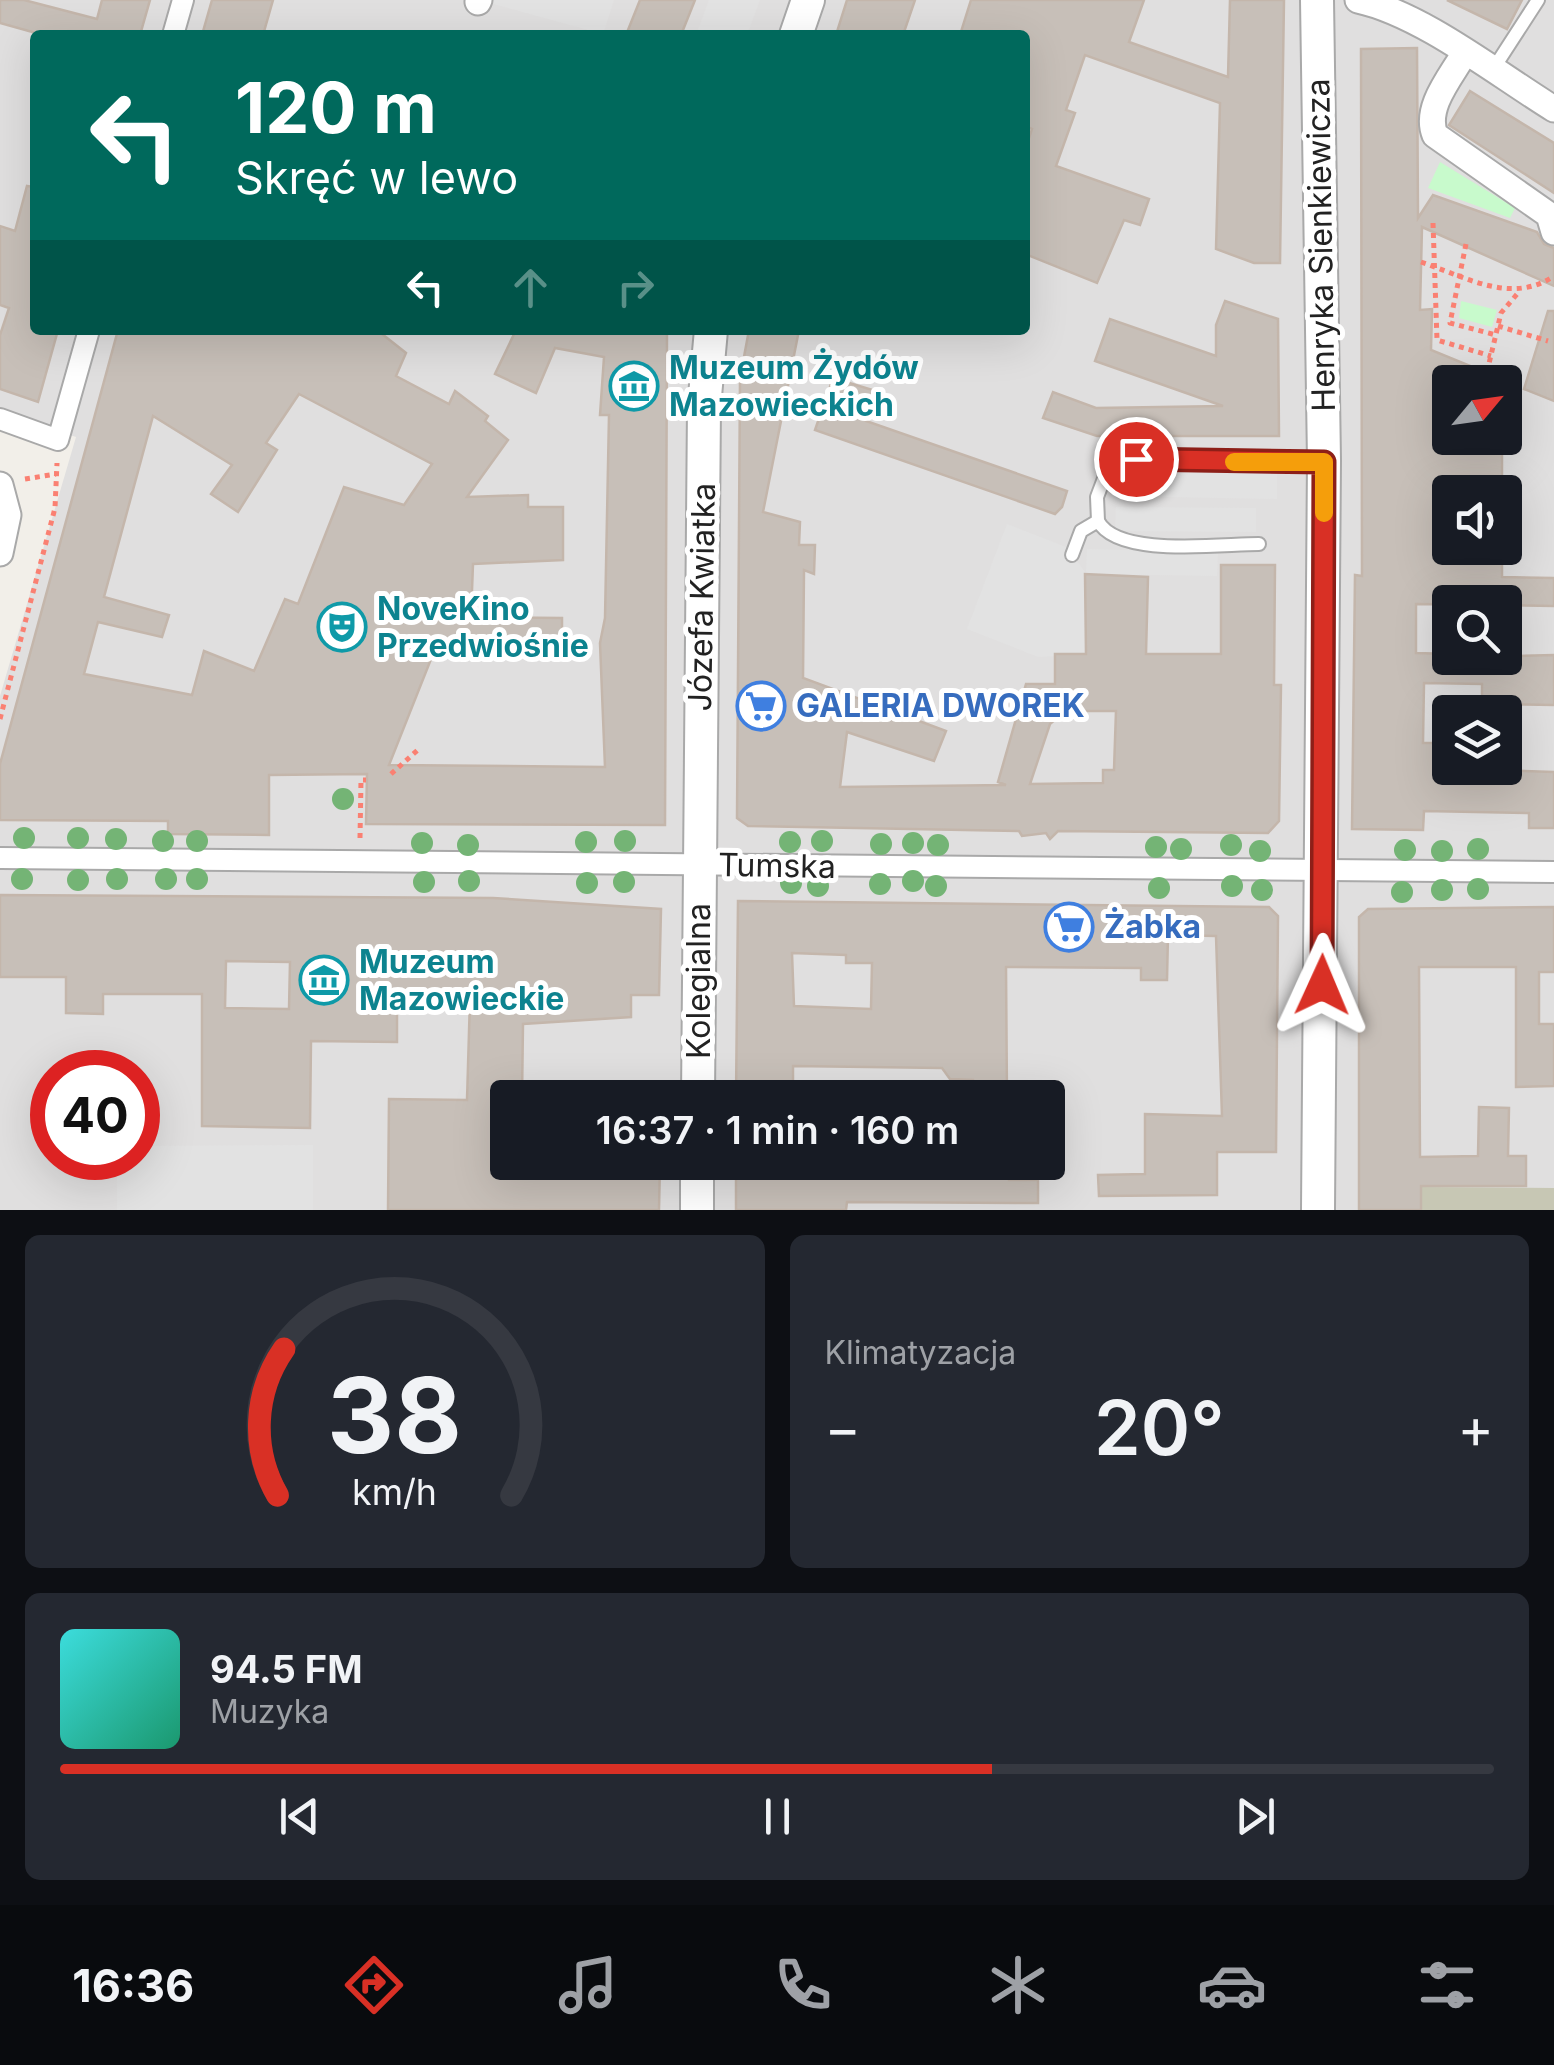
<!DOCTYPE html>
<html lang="pl">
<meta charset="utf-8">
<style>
:root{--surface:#171b24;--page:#242831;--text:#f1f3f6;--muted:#9ea1a6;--line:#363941;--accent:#d93025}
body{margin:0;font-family:Inter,sans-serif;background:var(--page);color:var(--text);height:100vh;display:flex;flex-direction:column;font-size:38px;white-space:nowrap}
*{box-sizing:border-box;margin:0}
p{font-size:32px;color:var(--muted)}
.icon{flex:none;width:55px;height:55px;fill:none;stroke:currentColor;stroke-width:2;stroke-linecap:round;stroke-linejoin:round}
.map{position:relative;height:1210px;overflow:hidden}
.panel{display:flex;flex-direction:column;gap:25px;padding:25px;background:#0d0f14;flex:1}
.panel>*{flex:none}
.top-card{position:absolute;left:30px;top:30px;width:1000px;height:305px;border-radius:10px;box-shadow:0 10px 40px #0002;background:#00695c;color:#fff;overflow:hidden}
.needle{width:65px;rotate:61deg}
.controls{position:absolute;left:1432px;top:365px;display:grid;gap:20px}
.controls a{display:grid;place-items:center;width:90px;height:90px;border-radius:10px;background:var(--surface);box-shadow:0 10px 40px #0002;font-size:50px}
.speed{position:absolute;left:30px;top:1050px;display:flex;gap:20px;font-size:50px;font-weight:700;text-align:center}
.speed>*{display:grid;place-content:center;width:130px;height:130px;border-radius:50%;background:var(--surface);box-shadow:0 10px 40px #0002;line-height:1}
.speed .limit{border:15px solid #d22;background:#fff;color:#111}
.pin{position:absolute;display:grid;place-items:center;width:85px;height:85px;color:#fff;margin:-42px;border:5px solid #fff;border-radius:50%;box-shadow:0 2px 10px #0007}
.me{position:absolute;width:110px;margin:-55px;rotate:1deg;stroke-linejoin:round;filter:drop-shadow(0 0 8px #0008)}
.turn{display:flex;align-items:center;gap:35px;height:210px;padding:0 40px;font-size:45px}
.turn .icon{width:130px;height:130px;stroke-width:2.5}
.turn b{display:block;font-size:70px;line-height:85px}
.lanes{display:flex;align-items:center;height:95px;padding:0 40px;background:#0003;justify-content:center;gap:50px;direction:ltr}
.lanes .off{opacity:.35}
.big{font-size:75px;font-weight:600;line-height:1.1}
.panel .card{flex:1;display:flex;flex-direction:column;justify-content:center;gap:15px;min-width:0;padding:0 35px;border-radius:15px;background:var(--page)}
.panel .dial{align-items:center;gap:0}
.dial svg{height:260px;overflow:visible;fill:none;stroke:var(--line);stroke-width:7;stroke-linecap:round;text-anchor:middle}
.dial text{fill:var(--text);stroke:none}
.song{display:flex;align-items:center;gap:30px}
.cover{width:120px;height:120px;border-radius:15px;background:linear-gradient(135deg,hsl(180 70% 55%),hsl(160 70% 35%))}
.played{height:10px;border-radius:5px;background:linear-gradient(90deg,var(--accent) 65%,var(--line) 65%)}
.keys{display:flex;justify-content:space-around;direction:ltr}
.heat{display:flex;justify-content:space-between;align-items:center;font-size:55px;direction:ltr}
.panel .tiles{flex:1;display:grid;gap:25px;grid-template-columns:1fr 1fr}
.card:last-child{grid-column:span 2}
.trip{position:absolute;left:490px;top:1080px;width:575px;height:100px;border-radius:10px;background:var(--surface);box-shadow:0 10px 40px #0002;font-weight:600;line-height:100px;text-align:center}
.tabs{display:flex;height:160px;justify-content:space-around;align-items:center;background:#090b0e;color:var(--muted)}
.tabs .icon{width:70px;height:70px}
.tabs .active{color:var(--accent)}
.tabs b{font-size:45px;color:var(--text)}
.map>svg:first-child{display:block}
.residential{fill:#e0dfdf;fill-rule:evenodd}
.construction{fill:#c7c7b4}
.park{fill:#c8facc}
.parking{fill:#e2e2e2}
.building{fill:#c7bfb8;stroke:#c4b6ab;stroke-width:2.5;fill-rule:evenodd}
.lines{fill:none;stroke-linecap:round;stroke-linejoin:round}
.service-casing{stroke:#a9a9a9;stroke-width:16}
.pedestrian-casing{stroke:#a9a9a9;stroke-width:24}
.minor-casing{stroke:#a9a9a9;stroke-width:29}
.tertiary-casing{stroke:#a9a9a9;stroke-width:36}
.path{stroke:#fa8072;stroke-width:5;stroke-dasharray:5 5;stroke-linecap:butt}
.service{stroke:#fff;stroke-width:12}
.pedestrian{stroke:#fff;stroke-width:20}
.minor{stroke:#fff;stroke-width:25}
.tertiary{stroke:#fff;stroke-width:32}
.tree{fill:#74b475}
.route-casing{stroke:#8d1f18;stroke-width:25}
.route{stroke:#d93025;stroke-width:18}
.slow{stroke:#f59e0b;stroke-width:18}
.labels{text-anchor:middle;stroke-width:10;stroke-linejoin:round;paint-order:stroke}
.street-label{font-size:32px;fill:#222;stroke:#fff}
.culture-label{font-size:32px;font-weight:bold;fill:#0d838f;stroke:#fff;text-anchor:start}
.shop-label{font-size:32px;font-weight:bold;fill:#366cbe;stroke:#fff;text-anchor:start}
</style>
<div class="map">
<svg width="1554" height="1210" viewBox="0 0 1554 1210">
<rect width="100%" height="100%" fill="#f2efe9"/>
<path class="residential" d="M0 0H1554V1210H0V696L76 437 0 412ZM35 35H1025V330H35ZM1450 382H1505V438H1450ZM1450 492H1505V548H1450ZM1450 602H1505V658H1450ZM1450 712H1505V768H1450ZM52 1072H138V1158H52ZM508 1098H1048V1162H508Z"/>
<path class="construction" d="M1421 1187 1554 1188V1210H1421Z"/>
<g class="park">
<path d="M1440 162 1515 208 1510 218 1428 188Z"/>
<path d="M1461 301 1497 310 1492 327 1459 318Z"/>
</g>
<g class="parking">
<path d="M479 0H614L603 34Z"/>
<path d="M709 0H760L747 35H696Z"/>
<path d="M1117 470 1277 473V499L1115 496Z"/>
<path d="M1116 507 1256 508V532L1115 531Z"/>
<path d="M1007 524 1066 547 1086 573 1087 549 1218 552 1217 576 1087 574 1088 654 1038 657 967 629Z"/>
<path d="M313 1145V1210H117V1158H138V1146Z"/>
</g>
<g class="building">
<path d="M0 0H24L97 19 102 0H150L140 35H43L0 23Z"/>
<path d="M212 0H273L263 35H202Z"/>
<path d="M640 0H695L681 35H626Z"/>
<path d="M847 0H915L903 35H836Z"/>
<path d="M971 0H1144L1129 42 1228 77 1230 0H1284L1280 263H1254L1216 249 1220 103 1085 55 1066 110 1075 113 1056 166 1149 199 1140 225 1124 220 1097 283 1025 254V150L1032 129 1025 126V35H960Z"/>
<path d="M1447 0H1522L1507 29Z"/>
<path d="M1417 48 1418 218 1433 195 1537 232 1544 244 1554 248V286L1422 227 1420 310 1432 309 1431 350 1509 382H1450V438H1502V492H1450V548H1502V577L1554 578V606L1416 604V653L1450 654V658L1554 655V705L1482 704V684L1424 683 1423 743H1436V768L1554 772V828H1529V813L1424 811 1423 830 1352 829 1355 575 1362 576 1361 49Z"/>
<path d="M1470 91 1554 143V193L1449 125Z"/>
<path d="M27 186 35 187V330H58L38 402 0 389V335L9 308 0 305V226L15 231Z"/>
<path d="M1225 301 1278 319 1279 436H1097L1043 418 1053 392 1096 408 1223 406 1095 361 1110 319 1216 356V325Z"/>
<path d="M1548 311H1554V401L1524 389Z"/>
<path d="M118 330H377L406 353 396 376 449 404 455 391 488 416 485 421 508 440 467 497 528 495V507H563V560L473 564 471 617 562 618V646L469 643V650L435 649 389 765 605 767 600 643 605 618 609 415H600L604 357 555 348 536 393 495 374 516 330H667L665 825 366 824 367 774 269 775V835L168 834V821L0 820V764ZM299 394 432 464 404 505 344 487 298 604 285 599 254 671 204 651 192 695 84 674 98 622 162 637 169 615 104 597 153 416 232 465 211 494 238 512 277 450 266 443Z"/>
<path d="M749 330H799L763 512 800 522 799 545H815L814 574 804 570 803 678 946 731 934 761 847 732 840 787 1006 785 998 782 1026 684H1055V654H1086L1085 574 1148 577 1146 654H1221V565H1275L1274 685H1281L1279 821 1268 833 1058 831 1050 839 1046 833 1022 836 1019 831 748 826 737 818 740 378ZM1065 711H1116L1114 770H1103V783L1030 784 1050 724Z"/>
<path d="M833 378 876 391 866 421 1067 491 1062 507 1055 514 815 430Z"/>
<path d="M0 895 493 898 661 909 659 995H631V1017L523 1024 522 1098H508V1162H660L659 1210H388L389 1099 467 1100 470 998 397 996V1042L311 1041 310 1128 202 1126V994H103V1014L66 1013V977H0ZM226 961 290 962 289 1009 225 1008Z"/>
<path d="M738 901 1269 907 1278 916 1276 1152H1217V1195L1099 1196 1098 1175 1145 1174V1114L1222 1116 1216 936 1168 935 1167 980H1141V968L1006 967 1007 1098H973V1080L950 1079 942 1068 793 1066V1098H736ZM792 953 846 955V963H872L871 1009 794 1006Z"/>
<path d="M1554 907V972H1539V1024H1554V1086L1516 1087V967H1419L1420 1157 1478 1156 1479 1107 1509 1108 1508 1156H1526V1186H1421V1210H1359V917L1368 909Z"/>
<path d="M736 1162H987V1174L1009 1173V1180H1038V1203L847 1202 846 1210H736Z"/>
</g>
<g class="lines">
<g class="service-casing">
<g id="service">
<path d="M1492 71 1538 0"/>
<path d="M1259 544C1220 544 1118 558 1098 521L1097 497 1108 468 1136 459 1322 462"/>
<path d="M1072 555 1081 531 1098 521"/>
</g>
</g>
<g class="pedestrian-casing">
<g id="pedestrian">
<path d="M173 35 183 0"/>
<path d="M0 419 58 440 89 330"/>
<path d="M0 858 1554 872"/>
</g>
</g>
<g class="minor-casing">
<g id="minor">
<path d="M1358 0C1422 14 1497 74 1554 109"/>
<path d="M478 2 479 0"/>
<path d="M1464 54C1450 78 1424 108 1435 135L1549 215 1554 232"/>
<path d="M0 485 8 515 0 553"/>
</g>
</g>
<g class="tertiary-casing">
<g id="tertiary">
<path d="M1317 0 1324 461 1318 1210"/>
<path d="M796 35 808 0"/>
<path d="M698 1098 704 407 711 330"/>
<path d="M697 1210V1162"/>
</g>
</g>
<g class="path">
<path d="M1433 223 1437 340 1491 356"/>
<path d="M1466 244 1450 323 1496 335"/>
<path d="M1421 262C1466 277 1511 305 1554 276"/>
<path d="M1498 326 1548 341"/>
<path d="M1487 372 1501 313 1518 293"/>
<path d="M25 479 56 474"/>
<path d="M0 719 55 508 57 463"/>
<path d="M391 774 420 748"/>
<path d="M360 838 361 780H366"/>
</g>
<use href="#service" class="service"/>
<use href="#pedestrian" class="pedestrian"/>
<use href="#minor" class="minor"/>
<use href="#tertiary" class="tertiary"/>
</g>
<g class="tree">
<circle cx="343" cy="799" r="11"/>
<circle cx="24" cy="838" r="11"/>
<circle cx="78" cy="838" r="11"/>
<circle cx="116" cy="839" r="11"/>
<circle cx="163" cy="841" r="11"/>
<circle cx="197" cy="841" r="11"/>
<circle cx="625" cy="841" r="11"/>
<circle cx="822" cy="841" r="11"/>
<circle cx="586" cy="842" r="11"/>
<circle cx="790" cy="842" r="11"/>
<circle cx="422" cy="843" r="11"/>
<circle cx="913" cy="843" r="11"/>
<circle cx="881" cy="844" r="11"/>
<circle cx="468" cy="845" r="11"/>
<circle cx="938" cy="845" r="11"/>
<circle cx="1231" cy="845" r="11"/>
<circle cx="1156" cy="847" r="11"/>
<circle cx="1181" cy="849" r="11"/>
<circle cx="1478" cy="849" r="11"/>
<circle cx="1405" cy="850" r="11"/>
<circle cx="1260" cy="851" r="11"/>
<circle cx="1442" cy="851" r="11"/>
<circle cx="22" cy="879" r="11"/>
<circle cx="117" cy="879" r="11"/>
<circle cx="166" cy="879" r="11"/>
<circle cx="197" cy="879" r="11"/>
<circle cx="78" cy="880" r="11"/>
<circle cx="469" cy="881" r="11"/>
<circle cx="913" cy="881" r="11"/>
<circle cx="424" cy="882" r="11"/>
<circle cx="624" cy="882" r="11"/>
<circle cx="587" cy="883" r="11"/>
<circle cx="791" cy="883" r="11"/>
<circle cx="880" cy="884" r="11"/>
<circle cx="818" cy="886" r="11"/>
<circle cx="936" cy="886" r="11"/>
<circle cx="1232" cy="886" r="11"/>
<circle cx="1159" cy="888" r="11"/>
<circle cx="1478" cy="889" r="11"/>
<circle cx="1262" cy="890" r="11"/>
<circle cx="1442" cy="890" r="11"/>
<circle cx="1402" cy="892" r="11"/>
</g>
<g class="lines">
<g class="route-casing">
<path id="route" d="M1136 459 1324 462 1322 985"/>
</g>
<use href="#route" class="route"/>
<path class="slow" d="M1234 462H1324V513"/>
</g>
<defs>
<g id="museum-ring" transform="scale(2.5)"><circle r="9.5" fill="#fff" stroke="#0f9aa8" stroke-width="1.5"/><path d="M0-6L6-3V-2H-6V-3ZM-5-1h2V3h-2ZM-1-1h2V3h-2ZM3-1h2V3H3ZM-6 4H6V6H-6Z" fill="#0f9aa8"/></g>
<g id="theatre-ring" transform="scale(2.5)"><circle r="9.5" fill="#fff" stroke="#0f9aa8" stroke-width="1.5"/><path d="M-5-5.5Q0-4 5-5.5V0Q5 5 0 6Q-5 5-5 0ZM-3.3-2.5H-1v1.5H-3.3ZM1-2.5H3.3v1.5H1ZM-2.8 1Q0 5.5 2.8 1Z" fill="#0f9aa8"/></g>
<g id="supermarket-ring" transform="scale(2.5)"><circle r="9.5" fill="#fff" stroke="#3f7fe0" stroke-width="1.5"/><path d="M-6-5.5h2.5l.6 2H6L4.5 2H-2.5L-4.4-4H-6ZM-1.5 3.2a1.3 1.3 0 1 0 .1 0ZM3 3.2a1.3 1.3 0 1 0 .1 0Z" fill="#3f7fe0"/></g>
</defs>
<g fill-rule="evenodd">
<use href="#museum-ring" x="634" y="386"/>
<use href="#theatre-ring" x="342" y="627"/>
<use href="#supermarket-ring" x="761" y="706"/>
<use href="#supermarket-ring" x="1069" y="927"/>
<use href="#museum-ring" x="324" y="980"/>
</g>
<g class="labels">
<g class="street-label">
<text transform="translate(1321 245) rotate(-91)" y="11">Henryka Sienkiewicza</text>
<text transform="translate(702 597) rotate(-89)" y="11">Józefa Kwiatka</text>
<text transform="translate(777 866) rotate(1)" y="11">Tumska</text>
<text transform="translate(699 981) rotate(-90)" y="11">Kolegialna</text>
</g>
<g class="culture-label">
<text x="669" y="379">Muzeum Żydów<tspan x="669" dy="37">Mazowieckich</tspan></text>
<text x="377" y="620">NoveKino<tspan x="377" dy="37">Przedwiośnie</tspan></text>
<text x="359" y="973">Muzeum<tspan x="359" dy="37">Mazowieckie</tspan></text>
</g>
<g class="shop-label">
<text x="796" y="717">GALERIA DWOREK</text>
<text x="1104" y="938">Żabka</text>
</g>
</g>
</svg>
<div class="controls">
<a><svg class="needle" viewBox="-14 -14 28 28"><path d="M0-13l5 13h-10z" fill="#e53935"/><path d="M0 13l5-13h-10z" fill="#9ea1a6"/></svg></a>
<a><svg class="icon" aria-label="sound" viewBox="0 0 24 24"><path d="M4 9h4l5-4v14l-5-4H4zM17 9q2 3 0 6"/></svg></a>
<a><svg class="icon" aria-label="search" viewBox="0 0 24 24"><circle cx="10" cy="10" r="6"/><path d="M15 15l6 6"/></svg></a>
<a><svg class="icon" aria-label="layers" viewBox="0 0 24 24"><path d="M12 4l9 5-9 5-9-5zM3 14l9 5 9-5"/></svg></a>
</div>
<div class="speed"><div class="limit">40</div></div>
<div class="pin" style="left:1136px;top:459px;background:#d93025"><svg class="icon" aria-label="arrive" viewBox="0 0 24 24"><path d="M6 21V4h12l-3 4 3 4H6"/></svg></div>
<svg class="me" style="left:1322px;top:985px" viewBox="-20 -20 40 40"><path d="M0-17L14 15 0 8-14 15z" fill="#d93025" stroke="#fff" stroke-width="4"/></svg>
<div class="trip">16:37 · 1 min · 160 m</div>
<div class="top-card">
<div class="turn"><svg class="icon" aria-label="left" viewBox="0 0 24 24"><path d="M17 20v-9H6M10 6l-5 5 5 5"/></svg><div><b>120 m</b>Skręć w lewo</div></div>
<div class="lanes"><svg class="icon" aria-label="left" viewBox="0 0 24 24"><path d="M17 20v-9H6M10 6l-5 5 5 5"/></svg><svg class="icon off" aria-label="ahead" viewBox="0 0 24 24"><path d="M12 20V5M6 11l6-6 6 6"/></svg><svg class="icon off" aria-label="right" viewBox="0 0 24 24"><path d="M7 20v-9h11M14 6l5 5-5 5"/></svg></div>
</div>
</div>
<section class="panel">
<div class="tiles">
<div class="card dial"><svg viewBox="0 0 100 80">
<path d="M14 69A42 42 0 1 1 86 69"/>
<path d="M14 69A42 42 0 0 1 16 24" stroke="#d93025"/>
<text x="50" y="56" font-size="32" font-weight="700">38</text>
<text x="50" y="72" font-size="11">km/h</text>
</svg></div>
<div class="card"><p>Klimatyzacja</p>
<div class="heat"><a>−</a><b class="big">20°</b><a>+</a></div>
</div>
<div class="card">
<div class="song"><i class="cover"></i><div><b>94.5 FM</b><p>Muzyka</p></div></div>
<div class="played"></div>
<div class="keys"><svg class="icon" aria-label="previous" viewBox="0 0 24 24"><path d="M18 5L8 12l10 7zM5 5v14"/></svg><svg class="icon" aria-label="pause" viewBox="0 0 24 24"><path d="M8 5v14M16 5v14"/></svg><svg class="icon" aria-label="next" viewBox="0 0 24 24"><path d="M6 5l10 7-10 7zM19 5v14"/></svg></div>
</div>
</div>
</section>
<nav class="tabs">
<b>16:36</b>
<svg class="icon active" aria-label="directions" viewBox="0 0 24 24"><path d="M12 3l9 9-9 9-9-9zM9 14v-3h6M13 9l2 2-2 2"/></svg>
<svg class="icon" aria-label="music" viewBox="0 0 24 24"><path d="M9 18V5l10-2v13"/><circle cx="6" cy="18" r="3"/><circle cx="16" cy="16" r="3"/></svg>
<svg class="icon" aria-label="phone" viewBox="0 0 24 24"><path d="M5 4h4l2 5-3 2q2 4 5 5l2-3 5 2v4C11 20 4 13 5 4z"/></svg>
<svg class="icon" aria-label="climate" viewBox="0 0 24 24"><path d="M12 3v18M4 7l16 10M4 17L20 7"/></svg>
<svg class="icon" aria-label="car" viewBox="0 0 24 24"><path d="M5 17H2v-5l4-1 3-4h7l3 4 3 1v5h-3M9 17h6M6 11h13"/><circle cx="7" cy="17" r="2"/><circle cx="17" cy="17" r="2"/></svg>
<svg class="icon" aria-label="filters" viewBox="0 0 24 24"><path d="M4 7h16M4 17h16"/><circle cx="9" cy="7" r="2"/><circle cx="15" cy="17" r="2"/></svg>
</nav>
